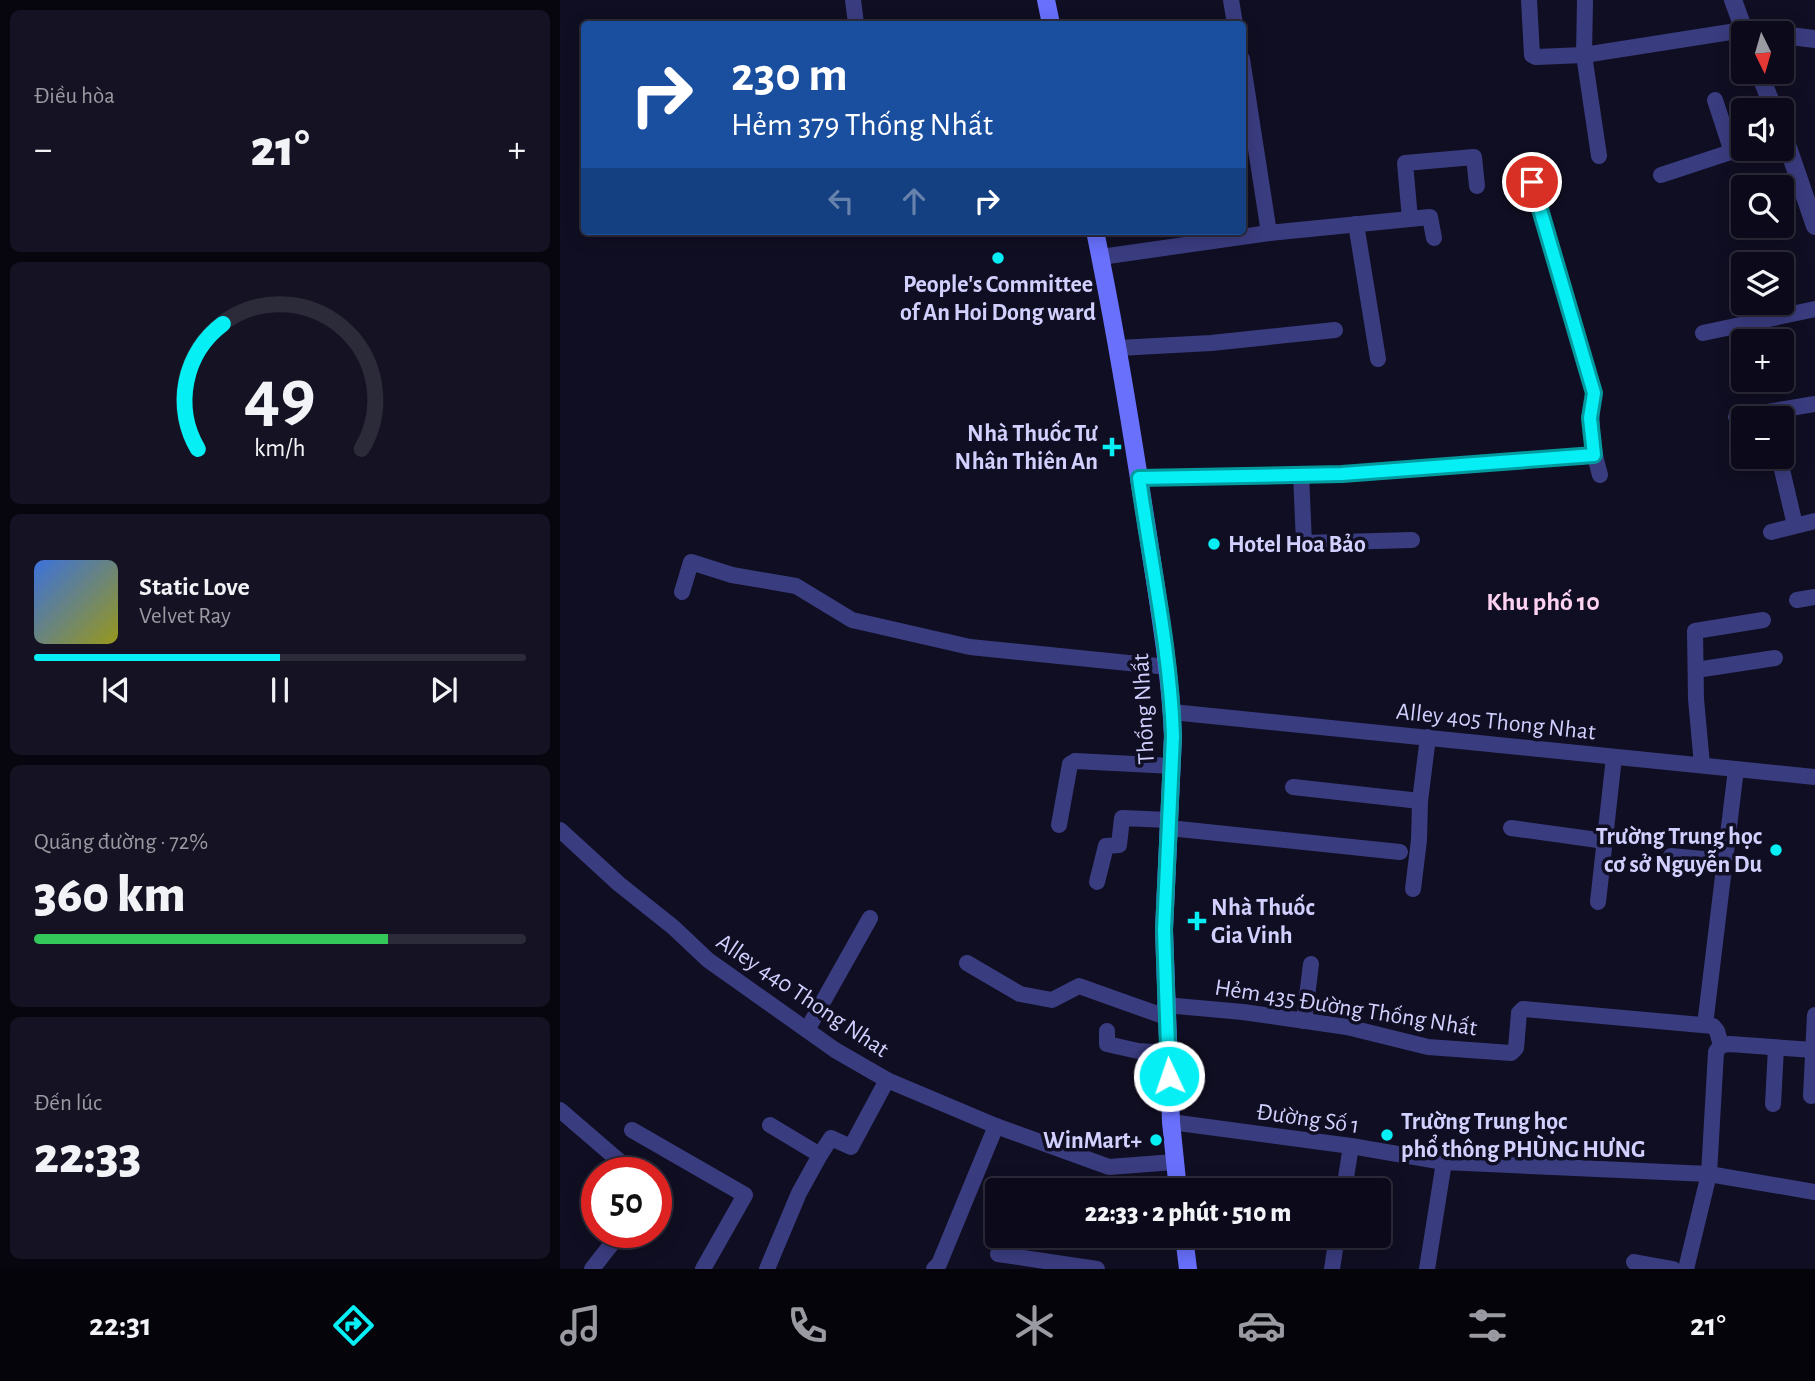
<!DOCTYPE html>
<html lang="vi">
<meta charset="utf-8">
<style>
:root{--surface:#0c0a1a;--page:#151323;--text:#f1f3f6;--muted:#9a9aa2;--line:#2c2b39;--accent:#05eff5}
body{margin:0;font-family:"Alegreya Sans",sans-serif;background:var(--page);color:var(--text);height:100vh;display:flex;flex-direction:column;font-size:26px;white-space:nowrap}
*{box-sizing:border-box;margin:0}
p{font-size:23px;color:var(--muted)}
.icon{flex:none;width:38px;height:38px;fill:none;stroke:currentColor;stroke-width:2;stroke-linecap:round;stroke-linejoin:round}
.map{position:relative;flex:1;overflow:hidden}
.details{display:flex;flex-direction:column;gap:10px;padding:10px;background:#07060e;width:560px}
.details>*{flex:none}
.guide{position:absolute;left:21px;top:21px;width:665px;height:214px;border-radius:7px;box-shadow:0 4px 18px #0003,0 0 0 2px var(--line);background:#1a4fa0;color:#fff;overflow:hidden}
.needle{width:46px;rotate:175deg}
.controls{position:absolute;left:1171px;top:21px;display:grid;gap:14px}
.controls a{display:grid;place-items:center;width:63px;height:63px;border-radius:7px;background:var(--surface);box-shadow:0 4px 18px #0003,0 0 0 2px var(--line);font-size:35px}
.speed{position:absolute;left:21px;top:1157px;display:flex;gap:14px;font-size:35px;font-weight:700;text-align:center}
.speed>*{display:grid;place-content:center;width:91px;height:91px;border-radius:50%;background:var(--surface);box-shadow:0 4px 18px #0003,0 0 0 2px var(--line);line-height:1}
.speed .limit{border:10px solid #d22;background:#fff;color:#111}
.pin{position:absolute;display:grid;place-items:center;width:60px;height:60px;color:#fff;margin:-30px;border:4px solid #fff;border-radius:50%;box-shadow:0 2px 7px #0007}
.me{position:absolute;width:77px;margin:-38px;rotate:357deg;stroke-linejoin:round;filter:drop-shadow(0 0 5px #0008)}
.turn{display:flex;align-items:center;gap:24px;height:147px;padding:0 35px;font-size:32px}
.turn .icon{width:91px;height:91px;stroke-width:2.5}
.turn b{display:block;font-size:49px;line-height:60px}
.lanes{display:flex;align-items:center;height:66px;padding:0 35px;background:#0003;justify-content:center;gap:35px;direction:ltr}
.lanes .off{opacity:.35}
.big{font-size:52px;font-weight:800;line-height:1.1}
.details .tile{flex:1;display:flex;flex-direction:column;justify-content:center;gap:10px;min-width:0;padding:0 24px;border-radius:10px;background:var(--page)}
.details .dial{align-items:center;gap:0}
.dial svg{height:182px;overflow:visible;fill:none;stroke:var(--line);stroke-width:7;stroke-linecap:round;text-anchor:middle}
.dial text{fill:var(--text);stroke:none}
.song{display:flex;align-items:center;gap:21px}
.cover{width:84px;height:84px;border-radius:10px;background:linear-gradient(135deg,hsl(220 70% 55%),hsl(60 70% 35%))}
.played{height:7px;border-radius:4px;background:linear-gradient(90deg,var(--accent) 50%,var(--line) 50%)}
.keys{display:flex;justify-content:space-around;direction:ltr}
.heat{display:flex;justify-content:space-between;align-items:center;font-size:38px;direction:ltr}
.charge{height:10px;border-radius:5px;background:linear-gradient(90deg,#34c759 72%,var(--line) 0)}
.trip{position:absolute;left:425px;top:1178px;width:406px;height:70px;border-radius:7px;background:var(--surface);box-shadow:0 4px 18px #0003,0 0 0 2px var(--line);font-weight:800;line-height:70px;text-align:center}
.tab-bar{display:flex;height:112px;justify-content:space-around;align-items:center;background:#05040a;color:var(--muted)}
.tab-bar .icon{width:49px;height:49px}
.tab-bar .on{color:var(--accent)}
.tab-bar b{font-size:32px;color:var(--text)}
main{display:flex;flex:1;min-height:0}
.map>svg:first-child{display:block}
.lines{fill:none;stroke-linecap:round;stroke-linejoin:round}
.minor{stroke:#3a3c80;stroke-width:16}
.tertiary{stroke:#3a3c80;stroke-width:18}
.secondary{stroke:#6870fc;stroke-width:18}
.route-casing{stroke:#039b9f;stroke-width:18}
.route{stroke:#05eff5;stroke-width:12}
.poi-dot{fill:#05eff5;stroke:#100e22;stroke-width:2.5}
.labels{text-anchor:middle;stroke-width:7;stroke-linejoin:round;paint-order:stroke}
.poi-label{font-size:24px;font-weight:bold;fill:#d1d0fe;stroke:#100e22;text-anchor:end}
.street-label{font-size:24px;fill:#d1d0fe;stroke:#100e22}
.neighbourhood-label{font-size:26px;font-weight:bold;fill:#fed2f1;stroke:#100e22}
</style>
<main>
<section class="details">
<div class="tile"><p>Điều hòa</p>
<div class="heat"><a>−</a><b class="big">21°</b><a>+</a></div>
</div>
<div class="tile dial"><svg viewBox="0 0 100 80">
<path d="M14 69A42 42 0 1 1 86 69"/>
<path d="M14 69A42 42 0 0 1 25 14" stroke="#05eff5"/>
<text x="50" y="56" font-size="32" font-weight="700">49</text>
<text x="50" y="72" font-size="11">km/h</text>
</svg></div>
<div class="tile">
<div class="song"><i class="cover"></i><div><b>Static Love</b><p>Velvet Ray</p></div></div>
<div class="played"></div>
<div class="keys"><svg class="icon" aria-label="previous" viewBox="0 0 24 24"><path d="M18 5L8 12l10 7zM5 5v14"/></svg><svg class="icon" aria-label="pause" viewBox="0 0 24 24"><path d="M8 5v14M16 5v14"/></svg><svg class="icon" aria-label="next" viewBox="0 0 24 24"><path d="M6 5l10 7-10 7zM19 5v14"/></svg></div>
</div>
<div class="tile"><p>Quãng đường · 72%</p><b class="big">360 km</b><div class="charge"></div></div>
<div class="tile"><p>Đến lúc</p><b class="big">22:33</b></div>
</section>
<div class="map">
<svg width="1255" height="1269" viewBox="0 0 1255 1269">
<rect width="100%" height="100%" fill="#100e22"/>
<g class="lines">
<g class="minor">
<path d="M293 0 296 24"/>
<path d="M671 0 675 24"/>
<path d="M969 0 972 55 976 57 1024 55 1183 30"/>
<path d="M1025 0 1024 55 1039 156"/>
<path d="M682 59 709 233"/>
<path d="M1155 100 1172 152"/>
<path d="M1101 175 1183 148"/>
<path d="M972 182 1034 393C1029 422 1032 447 1040 475"/>
<path d="M850 219 845 163 914 157 917 186"/>
<path d="M796 224 818 359"/>
<path d="M541 257 709 233 870 217 874 238"/>
<path d="M1143 333 1255 309"/>
<path d="M558 348 651 343 775 330"/>
<path d="M1176 417 1255 404"/>
<path d="M1219 457 1235 525"/>
<path d="M741 474 744 543 852 540"/>
<path d="M579 478 782 474 1034 455"/>
<path d="M1211 532 1255 521"/>
<path d="M122 592 131 562 172 575 236 586 292 620 410 647 608 667"/>
<path d="M1237 600 1255 597"/>
<path d="M1136 670 1215 658"/>
<path d="M612 712 1255 777"/>
<path d="M1142 765 1136 699 1135 631 1203 620"/>
<path d="M733 787 860 801 868 737"/>
<path d="M499 825 510 764 515 761 612 766"/>
<path d="M609 828 840 852"/>
<path d="M951 828 1045 841"/>
<path d="M0 830 59 884 113 927 148 960 275 1050 327 1080 436 1126 549 1167 614 1162"/>
<path d="M1111 856 1165 861"/>
<path d="M537 882 546 846 559 845 562 818 609 820"/>
<path d="M853 889 859 840 860 801"/>
<path d="M1038 902 1054 757"/>
<path d="M407 963 460 994 492 1000 519 986 606 1017"/>
<path d="M605 1005 683 1012 787 1027 868 1047 951 1053 956 1048 959 1013 963 1009 1153 1026 1157 1031 1161 1045"/>
<path d="M744 1021 751 964"/>
<path d="M1145 1025 1176 769"/>
<path d="M247 1030 310 918"/>
<path d="M547 1031V1044L578 1051 608 1053"/>
<path d="M1251 1096 1255 1015"/>
<path d="M1213 1104 1216 1048"/>
<path d="M0 1110 72 1172"/>
<path d="M611 1122 791 1146 884 1162 1149 1174 1255 1192"/>
<path d="M210 1125 260 1155 271 1138 291 1147 327 1080"/>
<path d="M72 1130 185 1195 143 1269"/>
<path d="M784 1190 791 1146"/>
<path d="M438 1254 537 1269"/>
<path d="M1074 1262 1113 1269"/>
<path d="M32 1269 61 1232"/>
<path d="M207 1269 239 1193 260 1155"/>
<path d="M374 1269 379 1264 436 1126"/>
<path d="M772 1269 777 1236"/>
<path d="M867 1269 884 1162"/>
<path d="M1126 1269 1149 1174 1156 1052 1161 1045 1170 1044 1253 1050"/>
</g>
<g class="tertiary">
<path d="M1173 0 1185 33"/>
<path d="M1183 30 1208 33"/>
<path d="M1222 35 1255 39"/>
<path d="M1199 72 1214 110"/>
<path d="M1222 130 1255 226"/>
</g>
<g class="secondary">
<path d="M486 0 491 24"/>
<path d="M535 231C556 332 572 433 588 535 598 602 610 668 613 736L604 930 611 1122 618 1190"/>
<path d="M624 1236 628 1269"/>
</g>
</g>
<g class="lines">
<g class="route-casing">
<path id="route" d="M609 1076 604 930 613 736C610 649 591 564 579 478L782 474 1034 455 1030 418 1034 393 972 182"/>
</g>
<use href="#route" class="route"/>
</g>
<g class="poi-dot">
<circle cx="438" cy="258" r="7"/>
<path d="M548.5 436.5h7v7h7v7h-7v7h-7v-7h-7v-7h7z"/>
<circle cx="654" cy="544" r="7"/>
<circle cx="1216" cy="850" r="7"/>
<path d="M633.5 910.5h7v7h7v7h-7v7h-7v-7h-7v-7h7z"/>
<circle cx="827" cy="1135" r="7"/>
<circle cx="596" cy="1140" r="7"/>
</g>
<g class="labels">
<g class="poi-label">
<text x="438" y="292" text-anchor="middle">People's Committee<tspan x="438" dy="28">of An Hoi Dong ward</tspan></text>
<text x="538" y="441">Nhà Thuốc Tư<tspan x="538" dy="28">Nhân Thiên An</tspan></text>
<text x="668" y="552" text-anchor="start">Hotel Hoa Bảo</text>
<text x="1202" y="844">Trường Trung học<tspan x="1202" dy="28">cơ sở Nguyễn Du</tspan></text>
<text x="651" y="915" text-anchor="start">Nhà Thuốc<tspan x="651" dy="28">Gia Vinh</tspan></text>
<text x="841" y="1129" text-anchor="start">Trường Trung học<tspan x="841" dy="28">phổ thông PHÙNG HƯNG</tspan></text>
<text x="582" y="1148">WinMart+</text>
</g>
<g class="street-label">
<text transform="translate(583 709) rotate(-93)" y="8">Thống Nhất</text>
<text transform="translate(936 721) rotate(6)" y="8">Alley 405 Thong Nhat</text>
<text transform="translate(243 995) rotate(34)" y="8">Alley 440 Thong Nhat</text>
<text transform="translate(786 1007) rotate(9)" y="8">Hẻm 435 Đường Thống Nhất</text>
<text transform="translate(748 1118) rotate(8)" y="8">Đường Số 1</text>
</g>
<g class="neighbourhood-label">
<text x="983" y="610">Khu phố 10</text>
</g>
</g>
</svg>
<div class="controls">
<a><svg class="needle" viewBox="-14 -14 28 28"><path d="M0-13l5 13h-10z" fill="#e53935"/><path d="M0 13l5-13h-10z" fill="#9a9aa2"/></svg></a>
<a><svg class="icon" aria-label="sound" viewBox="0 0 24 24"><path d="M4 9h4l5-4v14l-5-4H4zM17 9q2 3 0 6"/></svg></a>
<a><svg class="icon" aria-label="search" viewBox="0 0 24 24"><circle cx="10" cy="10" r="6"/><path d="M15 15l6 6"/></svg></a>
<a><svg class="icon" aria-label="layers" viewBox="0 0 24 24"><path d="M12 4l9 5-9 5-9-5zM3 14l9 5 9-5"/></svg></a>
<a>+</a>
<a>−</a>
</div>
<div class="speed"><div class="limit">50</div></div>
<div class="pin" style="left:972px;top:182px;background:#d93025"><svg class="icon" aria-label="arrive" viewBox="0 0 24 24"><path d="M6 21V4h12l-3 4 3 4H6"/></svg></div>
<svg class="me" style="left:609px;top:1076px" viewBox="-20 -20 40 40"><circle r="17" fill="#05eff5" stroke="#fff" stroke-width="3"/><path d="M0-11L8 9 0 5-8 9z" fill="#fff"/></svg>
<div class="trip">22:33 · 2 phút · 510 m</div>
<div class="guide">
<div class="turn"><svg class="icon" aria-label="right" viewBox="0 0 24 24"><path d="M7 20v-9h11M14 6l5 5-5 5"/></svg><div><b>230 m</b>Hẻm 379 Thống Nhất</div></div>
<div class="lanes"><svg class="icon off" aria-label="left" viewBox="0 0 24 24"><path d="M17 20v-9H6M10 6l-5 5 5 5"/></svg><svg class="icon off" aria-label="ahead" viewBox="0 0 24 24"><path d="M12 20V5M6 11l6-6 6 6"/></svg><svg class="icon" aria-label="right" viewBox="0 0 24 24"><path d="M7 20v-9h11M14 6l5 5-5 5"/></svg></div>
</div>
</div>
</main>
<nav class="tab-bar">
<b>22:31</b>
<svg class="icon on" aria-label="directions" viewBox="0 0 24 24"><path d="M12 3l9 9-9 9-9-9zM9 14v-3h6M13 9l2 2-2 2"/></svg>
<svg class="icon" aria-label="music" viewBox="0 0 24 24"><path d="M9 18V5l10-2v13"/><circle cx="6" cy="18" r="3"/><circle cx="16" cy="16" r="3"/></svg>
<svg class="icon" aria-label="phone" viewBox="0 0 24 24"><path d="M5 4h4l2 5-3 2q2 4 5 5l2-3 5 2v4C11 20 4 13 5 4z"/></svg>
<svg class="icon" aria-label="climate" viewBox="0 0 24 24"><path d="M12 3v18M4 7l16 10M4 17L20 7"/></svg>
<svg class="icon" aria-label="car" viewBox="0 0 24 24"><path d="M5 17H2v-5l4-1 3-4h7l3 4 3 1v5h-3M9 17h6M6 11h13"/><circle cx="7" cy="17" r="2"/><circle cx="17" cy="17" r="2"/></svg>
<svg class="icon" aria-label="filters" viewBox="0 0 24 24"><path d="M4 7h16M4 17h16"/><circle cx="9" cy="7" r="2"/><circle cx="15" cy="17" r="2"/></svg>
<b>21°</b>
</nav>
